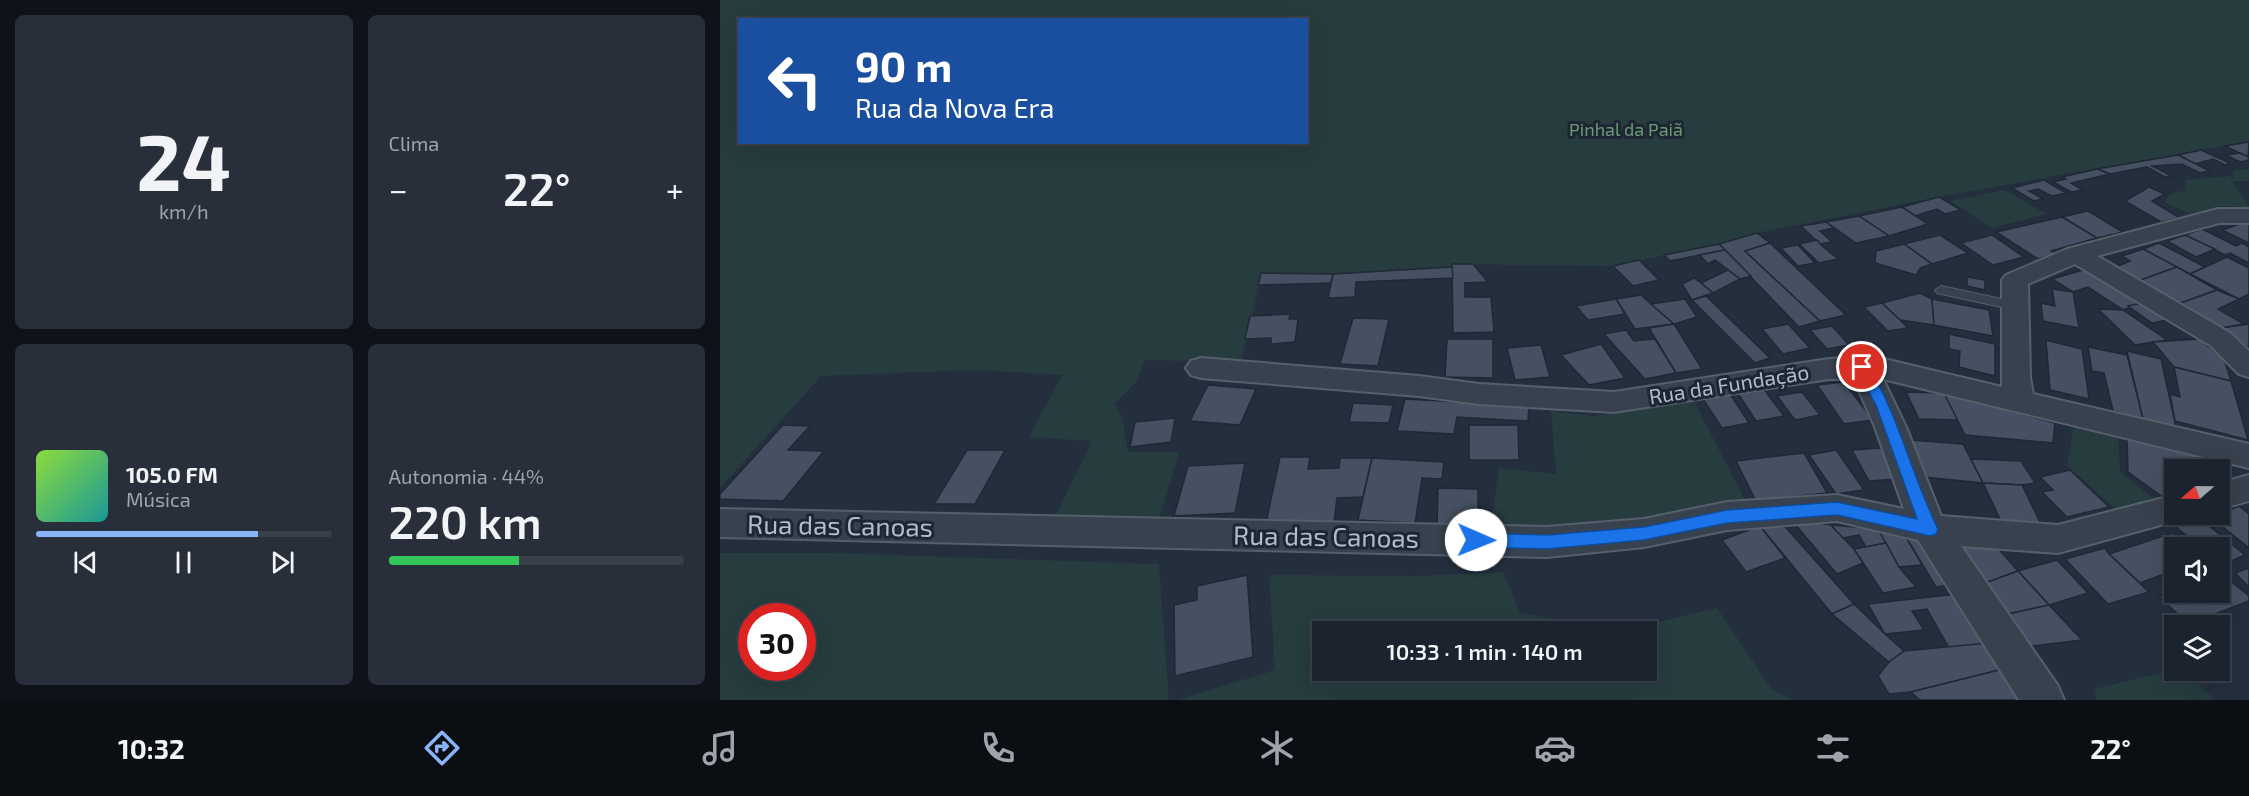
<!DOCTYPE html>
<html lang="pt">
<meta charset="utf-8">
<style>
:root{--surface:#1b232e;--page:#282f3a;--text:#f1f3f6;--muted:#a0a4aa;--line:#39404a;--accent:#8ab4f8}
body{margin:0;font-family:"Exo 2",sans-serif;background:var(--page);color:var(--text);height:100vh;display:flex;flex-direction:column;font-size:22px;white-space:nowrap}
*{box-sizing:border-box;margin:0}
p{font-size:20px;color:var(--muted)}
.icon{flex:none;width:33px;height:33px;fill:none;stroke:currentColor;stroke-width:2;stroke-linecap:round;stroke-linejoin:round}
.map{position:relative;flex:1;overflow:hidden}
.panel{display:flex;flex-direction:column;gap:15px;padding:15px;background:#0f1319;width:720px}
.panel>*{flex:none}
.hud{position:absolute;left:18px;top:18px;width:570px;height:126px;border-radius:0px;box-shadow:0 6px 24px #0002,0 0 0 2px var(--line);background:#1a4fa0;color:#fff;overflow:hidden}
.needle{width:39px;rotate:250deg}
.controls{position:absolute;left:1444px;top:459px;display:grid;gap:12px}
.controls a{display:grid;place-items:center;width:66px;height:66px;border-radius:0px;background:var(--surface);box-shadow:0 6px 24px #0002,0 0 0 2px var(--line);font-size:30px}
.speed{position:absolute;left:18px;top:603px;display:flex;gap:12px;font-size:30px;font-weight:700;text-align:center}
.speed>*{display:grid;place-content:center;width:78px;height:78px;border-radius:50%;background:var(--surface);box-shadow:0 6px 24px #0002,0 0 0 2px var(--line);line-height:1}
.speed .limit{border:9px solid #d22;background:#fff;color:#111}
.pin{position:absolute;display:grid;place-items:center;width:51px;height:51px;color:#fff;margin:-26px;border:3px solid #fff;border-radius:50%;box-shadow:0 2px 6px #0007}
.me{position:absolute;width:66px;margin:-33px;rotate:91deg;stroke-linejoin:round;filter:drop-shadow(0 0 4px #0008)}
.turn{display:flex;align-items:center;gap:21px;height:126px;padding:0 18px;font-size:27px}
.turn .icon{width:78px;height:78px;stroke-width:2.5}
.turn b{display:block;font-size:42px;line-height:51px}
.big{font-size:45px;font-weight:600;line-height:1.1}
.panel .widget{flex:1;display:flex;flex-direction:column;justify-content:center;gap:9px;min-width:0;padding:0 21px;border-radius:9px;background:var(--page)}
.panel .dial{align-items:center;gap:0}
.dial b{font-size:78px;line-height:1}
.song{display:flex;align-items:center;gap:18px}
.cover{width:72px;height:72px;border-radius:9px;background:linear-gradient(135deg,hsl(90 70% 55%),hsl(180 70% 35%))}
.played{height:6px;border-radius:3px;background:linear-gradient(90deg,var(--accent) 75%,var(--line) 75%)}
.keys{display:flex;justify-content:space-around;direction:ltr}
.heat{display:flex;justify-content:space-between;align-items:center;font-size:33px;direction:ltr}
.charge{height:9px;border-radius:4px;background:linear-gradient(90deg,#34c759 44%,var(--line) 0)}
.panel .tiles{flex:1;display:grid;gap:15px;grid-template-columns:repeat(2,1fr)}
.trip{position:absolute;left:592px;top:621px;width:345px;height:60px;border-radius:0px;background:var(--surface);box-shadow:0 6px 24px #0002,0 0 0 2px var(--line);font-weight:600;line-height:60px;text-align:center}
.menu{display:flex;height:96px;justify-content:space-around;align-items:center;background:#0b0e12;color:var(--muted)}
.menu .icon{width:42px;height:42px}
.menu .on{color:var(--accent)}
.menu b{font-size:27px;color:var(--text)}
main{display:flex;flex:1;min-height:0}
.map>svg:first-child{display:block}
.green{fill:#263c3f;fill-rule:evenodd}
.building{fill:#455162;stroke:#1f2835;stroke-width:1.5}
.lines{fill:none;stroke-linecap:round;stroke-linejoin:round}
.lane-casing{stroke:#565f6c;stroke-width:2}
.street-casing{stroke:#565f6c;stroke-width:4}
.lane{fill:#38414e;fill-rule:evenodd}
.street{fill:#38414e;fill-rule:evenodd}
.route{fill:#1a73e8;stroke:#114b97;stroke-width:1.5}
.labels{text-anchor:middle;stroke-width:6;stroke-linejoin:round;paint-order:stroke}
.far-park-label{font-size:18px;fill:#6b9a76;stroke:#1d2633}
.street-label{font-size:21px;fill:#b4bcc9;stroke:#1d2633}
.near-street-label{font-size:26px;fill:#b4bcc9;stroke:#1d2633}
</style>
<main>
<section class="panel">
<div class="tiles">
<div class="widget dial"><b>24</b><p>km/h</p></div>
<div class="widget"><p>Clima</p>
<div class="heat"><a>−</a><b class="big">22°</b><a>+</a></div>
</div>
<div class="widget">
<div class="song"><i class="cover"></i><div><b>105.0 FM</b><p>Música</p></div></div>
<div class="played"></div>
<div class="keys"><svg class="icon" aria-label="previous" viewBox="0 0 24 24"><path d="M18 5L8 12l10 7zM5 5v14"/></svg><svg class="icon" aria-label="pause" viewBox="0 0 24 24"><path d="M8 5v14M16 5v14"/></svg><svg class="icon" aria-label="next" viewBox="0 0 24 24"><path d="M6 5l10 7-10 7zM19 5v14"/></svg></div>
</div>
<div class="widget"><p>Autonomia · 44%</p><b class="big">220 km</b><div class="charge"></div></div>
</div>
</section>
<div class="map">
<svg width="1529" height="700" viewBox="0 0 1529 700">
<rect width="100%" height="100%" fill="#242f3e"/>
<g class="green">
<path d="M0 0H1529V141L1219 197 1037 233 999 244 893 266 733 264 732 267 613 274H542L521 362 425 360 416 382 395 404 402 417 408 452H459L439 520 336 515 372 441 309 437 342 375 257 370 101 376 0 488ZM20 20H586V142H20Z"/>
<path d="M1529 169V181H1512L1529 207 1497 206 1504 212 1472 215 1444 202 1450 194 1466 190 1465 180 1510 176 1512 180 1514 171Z"/>
<path d="M1284 190 1327 214 1272 228 1230 201Z"/>
<path d="M974 401 1026 502 928 522 770 532 779 468 836 474 831 411 873 416Z"/>
<path d="M1354 424 1398 434 1400 472 1440 503 1403 515 1347 466Z"/>
<path d="M0 553H116L439 564 449 700H0ZM32 616H82V668H32Z"/>
<path d="M783 572 800 613 903 630 997 608 1052 690 1075 700H457L555 670 549 575 697 576ZM603 632H927V670H603Z"/>
<path d="M1455 669 1465 671 1495 700H1377L1374 689Z"/>
</g>
<g class="building">
<path d="M1529 142 1528 157 1505 146Z"/>
<path d="M1481 150 1510 163 1505 165 1493 159 1475 164 1458 155Z"/>
<path d="M1520 153 1529 157V160L1520 162 1506 155Z"/>
<path d="M1458 155 1490 171 1480 173 1462 164 1432 166 1452 176 1445 177 1427 167 1390 174 1377 169Z"/>
<path d="M1377 169 1390 174 1351 183 1363 190 1351 192 1333 182 1346 179 1342 177Z"/>
<path d="M1324 180 1346 193 1332 196 1318 189 1309 191 1323 199 1314 201 1292 188Z"/>
<path d="M1429 187 1445 194 1432 201 1460 218 1441 222 1405 201Z"/>
<path d="M1219 197 1241 210 1225 214 1217 209 1195 216 1182 207Z"/>
<path d="M1182 207 1208 224 1169 236 1139 216Z"/>
<path d="M1368 211 1403 232 1377 238 1342 217Z"/>
<path d="M1139 216 1169 236 1136 243 1106 222Z"/>
<path d="M1342 217 1377 238 1331 251 1336 254 1318 259 1276 232Z"/>
<path d="M1106 222 1114 228 1100 231 1112 242 1100 244 1081 226Z"/>
<path d="M1520 224H1529V243L1502 230Z"/>
<path d="M1482 229 1516 246 1522 243 1529 247V263L1510 253 1505 255 1465 235Z"/>
<path d="M1037 233 1050 243 1025 251 1100 321 1079 327 999 244Z"/>
<path d="M1220 235 1248 253 1212 264 1184 244Z"/>
<path d="M1272 235 1304 257 1273 265 1241 243Z"/>
<path d="M1465 235 1495 249 1476 257 1447 241Z"/>
<path d="M1097 240 1100 244 1118 259 1099 263 1079 244Z"/>
<path d="M1050 243 1126 315 1100 321 1025 251Z"/>
<path d="M1439 243 1485 267 1470 274 1423 249Z"/>
<path d="M999 244 1005 250 950 261 944 255Z"/>
<path d="M1184 244 1212 264 1200 268 1196 275 1155 263 1156 251Z"/>
<path d="M1078 245 1095 263 1078 266 1061 248Z"/>
<path d="M1423 249 1457 267 1418 281 1396 267 1410 261 1402 256Z"/>
<path d="M1005 250 1031 276 1020 279 995 260 988 264 980 255Z"/>
<path d="M1507 257 1529 268V294L1519 299 1470 274Z"/>
<path d="M919 260 939 280 913 286 893 266Z"/>
<path d="M732 264H753L768 282 745 283V297H771L774 332 733 333Z"/>
<path d="M732 267 733 278 636 282 635 297 608 298 613 274Z"/>
<path d="M1457 267 1497 290 1458 304 1418 281Z"/>
<path d="M1366 269 1422 303 1403 310 1368 287 1353 292 1332 279Z"/>
<path d="M1008 270 1020 279 993 293 981 283Z"/>
<path d="M541 273 613 274 611 283 538 285Z"/>
<path d="M1247 277 1265 280V290L1247 286Z"/>
<path d="M974 278 981 283 993 293 972 300 962 284Z"/>
<path d="M1332 289 1353 292 1359 328 1323 321 1321 303 1335 306Z"/>
<path d="M1497 290 1519 299 1498 309 1524 324 1501 328 1458 304Z"/>
<path d="M1200 293 1212 299 1214 325 1180 320 1162 303Z"/>
<path d="M921 295 931 304 954 324 915 329 896 299Z"/>
<path d="M986 296 1050 358 1035 363 972 300Z"/>
<path d="M896 299 905 314 868 320 856 306Z"/>
<path d="M965 299 977 317 954 324 931 304Z"/>
<path d="M1212 299 1269 310 1273 336 1214 325Z"/>
<path d="M1162 303 1180 320 1188 328 1168 331 1144 307Z"/>
<path d="M1422 303 1447 320 1432 323 1408 306Z"/>
<path d="M1378 309 1403 310 1447 340 1415 345Z"/>
<path d="M570 314 569 319H578L575 342 551 344V338L525 339 530 316Z"/>
<path d="M633 318 669 319 658 366 620 364Z"/>
<path d="M954 324 982 369 956 373 929 328Z"/>
<path d="M1068 324 1090 348 1063 354 1042 329Z"/>
<path d="M1529 324V348L1501 328Z"/>
<path d="M1112 326 1129 345 1107 349 1090 330Z"/>
<path d="M906 330 914 341 935 339 956 373 925 379 884 334Z"/>
<path d="M1229 334 1275 344V376L1239 367 1240 351 1229 349Z"/>
<path d="M727 339H773V378L725 377Z"/>
<path d="M1479 339 1504 359 1511 381 1454 367 1433 342Z"/>
<path d="M1326 340 1362 349 1369 399 1330 390Z"/>
<path d="M881 344 905 378 869 385 841 355Z"/>
<path d="M821 345 830 377 795 380 787 348Z"/>
<path d="M1368 347 1407 355 1423 419 1393 411 1384 373 1372 371Z"/>
<path d="M1407 351 1441 359 1456 427 1423 419Z"/>
<path d="M1454 367 1511 381 1528 440 1455 421 1450 394 1460 397Z"/>
<path d="M1124 382 1153 420 1124 424 1097 385Z"/>
<path d="M488 385 536 389 520 425 470 421Z"/>
<path d="M1043 388 1064 416 1036 421 1017 392Z"/>
<path d="M1082 392 1100 415 1075 420 1057 396Z"/>
<path d="M1186 392 1224 393 1238 420 1199 419Z"/>
<path d="M1224 393 1335 423 1333 443 1245 435Z"/>
<path d="M1010 394 1029 423 1002 428 983 399Z"/>
<path d="M685 399 809 406 808 421 737 417 734 434 677 431Z"/>
<path d="M633 403 673 405 669 423 629 422Z"/>
<path d="M455 418 451 442 410 447 415 422Z"/>
<path d="M63 425 90 426 68 450 104 451 63 501 0 499V494Z"/>
<path d="M749 425H798L799 460H749Z"/>
<path d="M1407 438 1499 458 1510 476 1500 474V470H1455V502L1451 503 1408 472Z"/>
<path d="M1190 440 1243 444 1263 483 1204 477Z"/>
<path d="M1161 448 1179 479 1149 481 1132 450Z"/>
<path d="M247 450H285L255 504H214Z"/>
<path d="M1116 450 1144 490 1116 494 1089 455Z"/>
<path d="M1084 453 1107 493 1036 501 1016 461Z"/>
<path d="M560 457H590L588 469 619 468 620 458H652L643 497 617 498 614 522 546 523Z"/>
<path d="M652 458 724 462 722 479 702 478 695 523 638 520Z"/>
<path d="M1251 459 1301 461 1315 483 1302 485 1263 483Z"/>
<path d="M525 463 515 513 454 516 468 466Z"/>
<path d="M1350 470 1389 507 1347 517 1322 492 1333 490 1320 477Z"/>
<path d="M1263 483 1302 485 1321 524 1281 521Z"/>
<path d="M718 488 758 489V524H717Z"/>
<path d="M1519 506 1529 514V548L1489 516 1500 514Z"/>
<path d="M1478 517 1525 555 1502 565 1500 548H1481L1455 526Z"/>
<path d="M1070 518 1111 525 1134 549 1143 563 1117 574Z"/>
<path d="M1060 521 1134 604 1112 614 1040 526Z"/>
<path d="M1111 525 1158 529 1166 543 1146 547 1139 535 1123 538Z"/>
<path d="M1040 526 1065 558 1026 572 1002 540Z"/>
<path d="M1158 529 1183 532 1202 565 1179 567Z"/>
<path d="M1183 532 1203 540 1231 585 1216 587Z"/>
<path d="M1452 533 1468 548H1455V570L1420 583 1389 554Z"/>
<path d="M1166 543 1179 567 1196 587 1163 593 1134 549Z"/>
<path d="M1229 543 1275 545 1298 571 1257 586Z"/>
<path d="M1385 548 1389 554 1429 592 1388 604 1345 559Z"/>
<path d="M1337 560 1368 593 1329 605 1298 571Z"/>
<path d="M1529 568V587L1515 573Z"/>
<path d="M1298 571 1329 605 1279 616 1257 586Z"/>
<path d="M1500 574H1502L1529 596V601L1469 624 1439 597 1455 591 1500 592Z"/>
<path d="M527 575 533 657 455 676 454 605 477 600V586Z"/>
<path d="M1237 594 1268 643 1229 648 1207 609 1192 611 1204 630 1165 634 1148 604Z"/>
<path d="M1134 604 1165 634 1184 651 1169 662 1112 614Z"/>
<path d="M1329 605 1362 640 1303 647 1279 616Z"/>
<path d="M1268 643 1287 668 1191 692 1169 694 1158 676 1169 662 1184 651Z"/>
<path d="M1287 668 1312 700H1200L1191 692Z"/>
</g>
<g class="lines">
<g class="lane-casing">
<path id="lane" d="M1221 286 1295 302 1301 306 1295 310 1217 293 1215 290Z"/>
</g>
<g class="street-casing">
<g id="street">
<path d="M1498 209H1529V223H1499L1377 256 1510 333 1529 351V377L1519 374 1490 345 1355 264 1308 284 1310 377 1313 394 1529 444V468L1163 379 1186 427 1221 516 1338 525 1455 495V514H1469L1467 518 1455 521 1338 553 1241 546 1338 686 1344 700H1299L1198 540 1117 521 1007 530 924 547 827 557 0 537V509L827 527 924 519 1007 502 1117 495 1184 509 1155 427 1134 379H1109L894 412 759 404 699 396 481 378 471 375 466 368 471 361 481 358 699 376 759 384 894 392 1109 359 1142 357 1164 359 1282 387V280L1286 275 1347 249Z"/>
<path d="M1529 475V501L1500 509V483Z"/>
</g>
</g>
<use href="#lane" class="lane"/>
<use href="#street" class="street"/>
</g>
<path class="route" d="M1142 363 1147 364C1179 416 1191 474 1218 529L1216 534 1210 536 1117 515 1007 523 924 540 827 549 756 547 750 545 747 540 750 535 756 533 827 535 924 527 1007 510 1117 502 1197 519 1156 405 1135 367Z"/>
<g class="labels">
<g class="far-park-label">
<text x="906" y="136">Pinhal da Paiã</text>
</g>
<g class="street-label">
<text transform="translate(1009 385) rotate(-9)" y="7">Rua da Fundação</text>
</g>
<g class="near-street-label">
<text transform="translate(120 526) rotate(1)" y="9">Rua das Canoas</text>
<text transform="translate(606 537) rotate(1)" y="9">Rua das Canoas</text>
</g>
</g>
</svg>
<div class="controls">
<a><svg class="needle" viewBox="-14 -14 28 28"><path d="M0-13l5 13h-10z" fill="#e53935"/><path d="M0 13l5-13h-10z" fill="#a0a4aa"/></svg></a>
<a><svg class="icon" aria-label="sound" viewBox="0 0 24 24"><path d="M4 9h4l5-4v14l-5-4H4zM17 9q2 3 0 6"/></svg></a>
<a><svg class="icon" aria-label="layers" viewBox="0 0 24 24"><path d="M12 4l9 5-9 5-9-5zM3 14l9 5 9-5"/></svg></a>
</div>
<div class="speed"><div class="limit">30</div></div>
<div class="pin" style="left:1142px;top:367px;background:#d93025"><svg class="icon" aria-label="arrive" viewBox="0 0 24 24"><path d="M6 21V4h12l-3 4 3 4H6"/></svg></div>
<svg class="me" style="left:756px;top:540px" viewBox="-20 -20 40 40"><circle r="19" fill="#fff"/><path d="M0-13L10 11 0 6-10 11z" fill="#1a73e8"/></svg>
<div class="trip">10:33 · 1 min · 140 m</div>
<div class="hud">
<div class="turn"><svg class="icon" aria-label="left" viewBox="0 0 24 24"><path d="M17 20v-9H6M10 6l-5 5 5 5"/></svg><div><b>90 m</b>Rua da Nova Era</div></div>
</div>
</div>
</main>
<nav class="menu">
<b>10:32</b>
<svg class="icon on" aria-label="directions" viewBox="0 0 24 24"><path d="M12 3l9 9-9 9-9-9zM9 14v-3h6M13 9l2 2-2 2"/></svg>
<svg class="icon" aria-label="music" viewBox="0 0 24 24"><path d="M9 18V5l10-2v13"/><circle cx="6" cy="18" r="3"/><circle cx="16" cy="16" r="3"/></svg>
<svg class="icon" aria-label="phone" viewBox="0 0 24 24"><path d="M5 4h4l2 5-3 2q2 4 5 5l2-3 5 2v4C11 20 4 13 5 4z"/></svg>
<svg class="icon" aria-label="climate" viewBox="0 0 24 24"><path d="M12 3v18M4 7l16 10M4 17L20 7"/></svg>
<svg class="icon" aria-label="car" viewBox="0 0 24 24"><path d="M5 17H2v-5l4-1 3-4h7l3 4 3 1v5h-3M9 17h6M6 11h13"/><circle cx="7" cy="17" r="2"/><circle cx="17" cy="17" r="2"/></svg>
<svg class="icon" aria-label="filters" viewBox="0 0 24 24"><path d="M4 7h16M4 17h16"/><circle cx="9" cy="7" r="2"/><circle cx="15" cy="17" r="2"/></svg>
<b>22°</b>
</nav>
